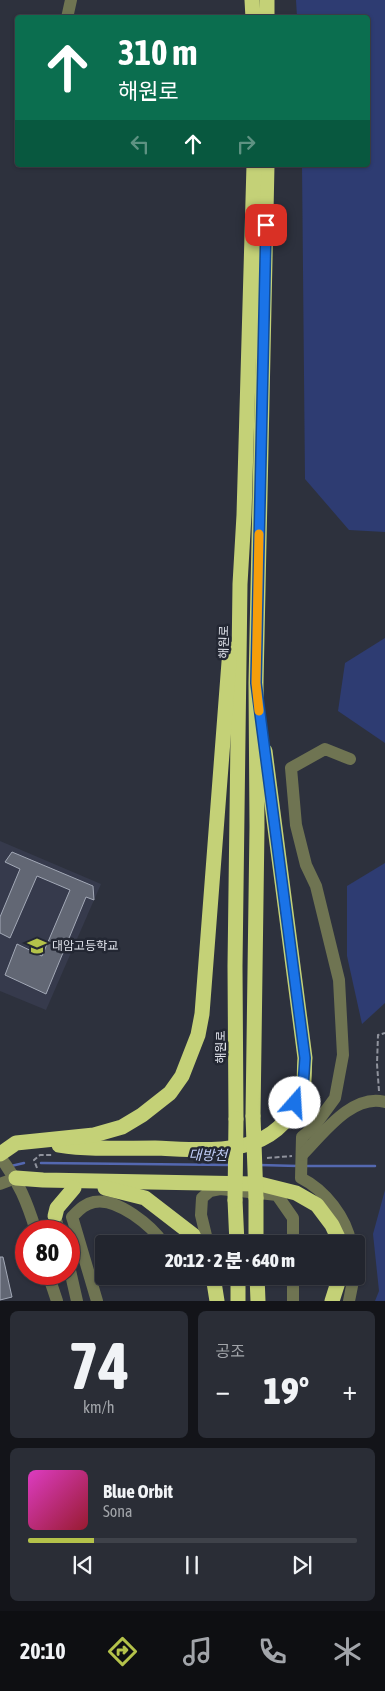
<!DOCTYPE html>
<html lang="ko">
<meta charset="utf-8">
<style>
:root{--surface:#22252e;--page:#2a2d36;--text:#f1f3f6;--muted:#a2a5aa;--line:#3f424a;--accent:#b4c24a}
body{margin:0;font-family:"Asap Condensed","Noto Sans KR",sans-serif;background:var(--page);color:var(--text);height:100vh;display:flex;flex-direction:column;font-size:19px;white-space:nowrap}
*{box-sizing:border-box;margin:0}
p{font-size:16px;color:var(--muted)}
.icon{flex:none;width:28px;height:28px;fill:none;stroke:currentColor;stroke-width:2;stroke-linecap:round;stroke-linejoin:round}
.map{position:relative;height:1301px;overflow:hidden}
.panel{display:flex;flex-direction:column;gap:10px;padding:10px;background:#131419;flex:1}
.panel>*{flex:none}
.hud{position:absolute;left:15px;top:15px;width:355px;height:152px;border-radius:5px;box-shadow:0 1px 4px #0004,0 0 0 1px var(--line);background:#0b6e4f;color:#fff;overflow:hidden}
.speed{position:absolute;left:15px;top:1220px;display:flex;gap:10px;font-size:25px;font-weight:700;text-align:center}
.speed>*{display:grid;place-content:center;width:65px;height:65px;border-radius:50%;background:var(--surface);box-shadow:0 1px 4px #0004,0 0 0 1px var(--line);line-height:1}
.speed .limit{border:8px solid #d22;background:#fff;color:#111}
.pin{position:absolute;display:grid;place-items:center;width:42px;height:42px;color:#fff;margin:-21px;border-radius:10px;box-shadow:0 2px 8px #0006}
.me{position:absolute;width:55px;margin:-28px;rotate:19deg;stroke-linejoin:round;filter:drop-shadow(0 0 4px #0008)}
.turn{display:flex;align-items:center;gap:18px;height:105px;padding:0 20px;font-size:22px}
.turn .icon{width:65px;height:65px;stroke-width:2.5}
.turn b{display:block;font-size:35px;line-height:42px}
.lanes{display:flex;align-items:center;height:48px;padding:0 20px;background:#0003;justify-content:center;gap:25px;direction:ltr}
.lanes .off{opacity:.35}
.big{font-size:38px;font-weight:800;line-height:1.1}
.panel .tile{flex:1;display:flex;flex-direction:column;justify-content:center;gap:8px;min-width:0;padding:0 18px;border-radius:8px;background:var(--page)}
.panel .dial{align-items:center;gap:0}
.dial b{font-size:65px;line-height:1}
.song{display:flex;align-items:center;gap:15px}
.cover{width:60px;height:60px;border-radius:8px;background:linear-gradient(135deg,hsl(310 70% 55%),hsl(350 70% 35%))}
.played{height:5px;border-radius:2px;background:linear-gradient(90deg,var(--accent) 20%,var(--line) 20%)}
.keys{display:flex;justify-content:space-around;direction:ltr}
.heat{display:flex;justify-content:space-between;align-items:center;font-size:28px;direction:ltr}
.panel .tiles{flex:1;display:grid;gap:10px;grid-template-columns:1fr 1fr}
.tile:last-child{grid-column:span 2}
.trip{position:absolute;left:95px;top:1235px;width:270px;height:50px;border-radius:5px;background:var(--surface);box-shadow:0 1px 4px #0004,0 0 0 1px var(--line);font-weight:800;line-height:50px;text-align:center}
.tabs{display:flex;height:80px;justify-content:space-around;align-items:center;background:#0e0f12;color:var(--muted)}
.tabs .icon{width:35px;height:35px}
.tabs .selected{color:var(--accent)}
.tabs b{font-size:22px;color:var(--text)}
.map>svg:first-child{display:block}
.built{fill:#363a4c}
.green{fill:#2e3c72}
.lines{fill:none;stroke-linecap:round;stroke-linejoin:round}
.stream{stroke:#5468b0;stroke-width:2.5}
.building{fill:#626774;stroke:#a3a9b7}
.path{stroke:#90939d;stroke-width:2;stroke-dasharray:5 2.5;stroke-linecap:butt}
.minor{stroke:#6f7452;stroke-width:12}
.highway{stroke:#c4d177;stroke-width:15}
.highway-bridge{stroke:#c4d177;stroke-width:15}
.route-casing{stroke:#114b97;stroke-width:12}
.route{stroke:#1a73e8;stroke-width:9}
.slow{stroke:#f59e0b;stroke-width:9}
.labels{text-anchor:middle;stroke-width:5;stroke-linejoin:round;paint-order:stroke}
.street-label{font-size:12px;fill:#e1e4ec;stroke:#232733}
.poi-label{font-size:12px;fill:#e1e4ec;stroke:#232733;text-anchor:start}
.water-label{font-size:14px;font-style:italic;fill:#c0cdf6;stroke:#232733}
</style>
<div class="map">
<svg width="385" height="1301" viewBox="0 0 385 1301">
<rect width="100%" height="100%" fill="#2d313d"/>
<path class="built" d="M0 841 101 884 46 1010 0 991Z"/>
<g class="green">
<path d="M296 0H385V532L349 530 305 479 302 165H368V18L297 17Z"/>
<path d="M385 638V743L338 711 345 663Z"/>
<path d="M385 863V1003L362 1024 347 956V886Z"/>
<path d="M385 1190V1301H375L379 1291 373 1234Z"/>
</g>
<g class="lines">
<g class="stream">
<path d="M41 1163 231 1165"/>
<path d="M259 1165 298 1166"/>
<path d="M11 1166 24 1163"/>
<path d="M306 1166H375"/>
</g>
</g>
<g class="building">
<path d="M12 852 93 886 94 900 86 897 46 994 5 975 17 944 42 956 70 890 37 876 10 938 0 933V917L20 869 5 862Z"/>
<path d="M0 1257H3L12 1297 0 1300Z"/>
</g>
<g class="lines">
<g class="path">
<path d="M379 1091 377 1064 378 1035 385 1033"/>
<path d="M267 1158 292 1156"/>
<path d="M37 1168 34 1160 40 1155H52"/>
</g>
<g class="minor">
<path d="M67 18 71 0"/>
<path d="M350 759 325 749 291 768 296 825 306 865 316 886 339 980 343 1055 335 1098 313 1128 302 1137 301 1178C325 1190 346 1217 351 1244"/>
<path d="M302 1155C322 1135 352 1093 385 1102"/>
<path d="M0 1157C19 1182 27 1202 36 1231"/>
<path d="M0 1184 16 1178"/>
<path d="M55 1216 59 1231"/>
<path d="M208 1244 201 1215 202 1198 210 1191 220 1189 277 1195 293 1218V1244"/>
<path d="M69 1266 77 1301"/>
<path d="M48 1274 57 1301"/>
<path d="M293 1276V1301"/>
<path d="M97 1301 73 1220 72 1217C79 1210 84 1204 94 1202 117 1197 152 1226 164 1244"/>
<path d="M349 1301 354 1276"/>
</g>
<g class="highway">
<path d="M252 0 253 18"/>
<path d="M267 0V18"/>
<path d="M253 1116 257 827 256 683 267 165"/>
<path d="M236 1119 235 966 240 584 244 515 254 165"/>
<path d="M59 1145C90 1150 123 1148 155 1148 214 1150 280 1160 303 1088 305 1079 304 1067 305 1058L265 751"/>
<path d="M0 1154 16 1143 94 1135 122 1127 142 1115 170 1093 182 1076 198 1035 202 1014 230 649"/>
<path d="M16 1178 43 1180 260 1184 296 1193 317 1205 332 1225 341 1244"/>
<path d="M105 1188 145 1198 193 1235 197 1244"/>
<path d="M256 1198V1244"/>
<path d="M235 1200 237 1244"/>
<path d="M55 1216 57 1208 74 1188"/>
<path d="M213 1276 217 1301"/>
<path d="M238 1276V1301"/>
<path d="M257 1276 258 1301"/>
<path d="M332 1301 340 1276"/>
</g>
<g class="highway-bridge">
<path d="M253 1116 256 1198"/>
<path d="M235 1200 236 1119"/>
</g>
</g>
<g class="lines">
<g class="route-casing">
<path id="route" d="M266 225 256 683 305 1058 303 1088 295 1103"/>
</g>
<use href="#route" class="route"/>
<path class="slow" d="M259 534 256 683 259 711"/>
</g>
<defs>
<g id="school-bare" transform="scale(1.5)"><path d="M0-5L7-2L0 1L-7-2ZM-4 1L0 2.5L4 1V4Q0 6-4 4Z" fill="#b4c24a" stroke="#232733" stroke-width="2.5" paint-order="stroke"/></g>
</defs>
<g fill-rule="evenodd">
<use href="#school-bare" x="37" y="946"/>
</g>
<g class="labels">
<g class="street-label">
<text transform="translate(224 642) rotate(-89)" y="4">해원로</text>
<text transform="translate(221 1047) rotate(-90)" y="4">해원로</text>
</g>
<g class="poi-label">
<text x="52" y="950">대암고등학교</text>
</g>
<g class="water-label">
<text transform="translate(208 1155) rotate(1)" y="5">대방천</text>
</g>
</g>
</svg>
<div class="speed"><div class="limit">80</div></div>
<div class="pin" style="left:266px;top:225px;background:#d93025"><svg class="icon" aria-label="arrive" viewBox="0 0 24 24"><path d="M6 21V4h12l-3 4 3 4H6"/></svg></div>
<svg class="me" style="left:295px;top:1103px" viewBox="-20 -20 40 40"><circle r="19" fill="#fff"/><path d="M0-13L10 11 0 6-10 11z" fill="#1a73e8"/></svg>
<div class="trip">20:12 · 2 분 · 640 m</div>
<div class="hud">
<div class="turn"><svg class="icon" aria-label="ahead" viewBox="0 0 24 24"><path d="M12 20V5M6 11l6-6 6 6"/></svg><div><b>310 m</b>해원로</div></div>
<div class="lanes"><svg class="icon off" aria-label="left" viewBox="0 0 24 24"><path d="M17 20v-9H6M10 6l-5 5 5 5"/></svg><svg class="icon" aria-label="ahead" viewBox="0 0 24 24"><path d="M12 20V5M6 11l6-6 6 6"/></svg><svg class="icon off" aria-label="right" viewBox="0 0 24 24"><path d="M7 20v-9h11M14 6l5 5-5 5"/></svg></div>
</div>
</div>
<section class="panel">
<div class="tiles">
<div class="tile dial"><b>74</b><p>km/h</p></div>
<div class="tile"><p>공조</p>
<div class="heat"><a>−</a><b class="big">19°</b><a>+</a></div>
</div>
<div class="tile">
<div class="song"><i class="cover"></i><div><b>Blue Orbit</b><p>Sona</p></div></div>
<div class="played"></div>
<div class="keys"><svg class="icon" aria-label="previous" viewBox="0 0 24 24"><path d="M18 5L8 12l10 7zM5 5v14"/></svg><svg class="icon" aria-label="pause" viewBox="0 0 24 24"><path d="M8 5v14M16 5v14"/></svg><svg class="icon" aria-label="next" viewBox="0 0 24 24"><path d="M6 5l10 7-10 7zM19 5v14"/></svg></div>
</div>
</div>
</section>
<nav class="tabs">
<b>20:10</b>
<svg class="icon selected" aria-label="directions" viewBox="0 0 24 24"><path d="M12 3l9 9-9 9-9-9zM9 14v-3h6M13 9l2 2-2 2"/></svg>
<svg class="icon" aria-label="music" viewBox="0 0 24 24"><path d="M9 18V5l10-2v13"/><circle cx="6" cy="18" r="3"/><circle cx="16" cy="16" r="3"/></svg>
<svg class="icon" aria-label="phone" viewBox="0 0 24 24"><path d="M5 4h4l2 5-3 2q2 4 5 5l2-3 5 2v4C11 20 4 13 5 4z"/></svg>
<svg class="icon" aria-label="climate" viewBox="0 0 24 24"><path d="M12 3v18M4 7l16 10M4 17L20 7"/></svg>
</nav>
